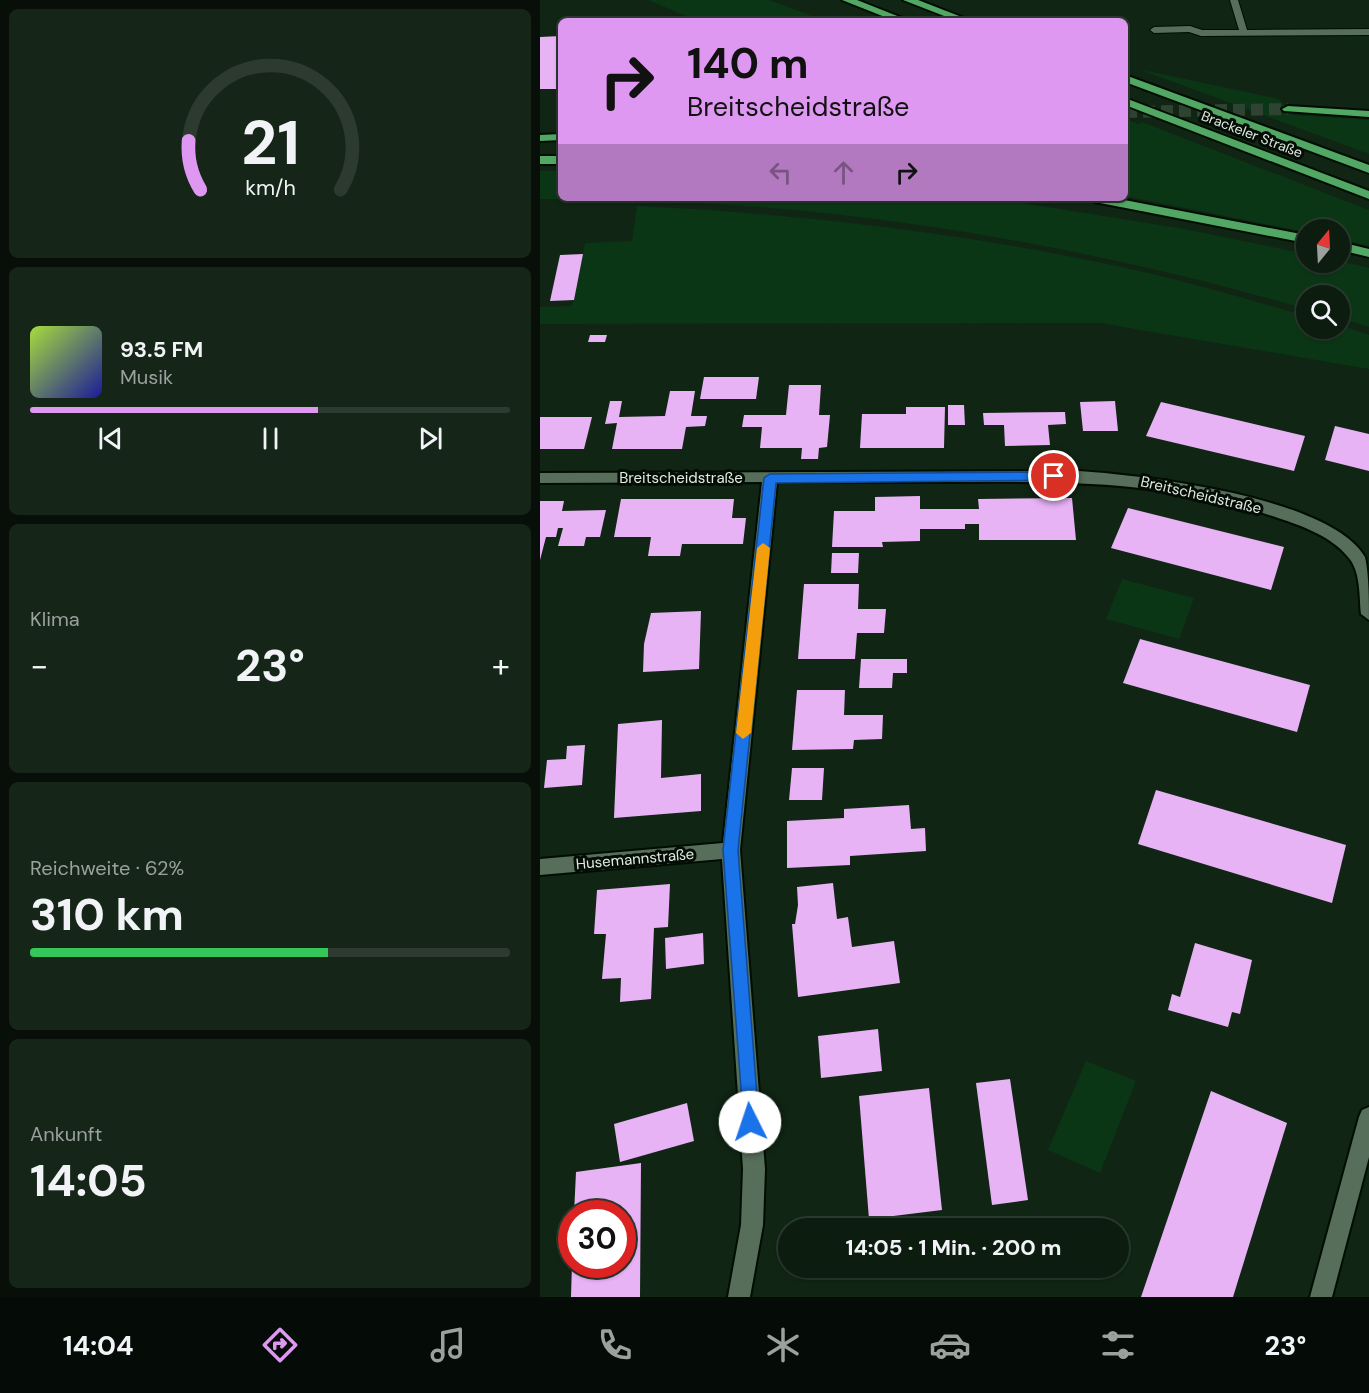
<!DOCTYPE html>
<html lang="de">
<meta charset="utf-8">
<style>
:root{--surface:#0c1c0f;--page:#152518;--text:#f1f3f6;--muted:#9aa19e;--line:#2c3a2f;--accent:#df98f1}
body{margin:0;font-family:"DM Sans",sans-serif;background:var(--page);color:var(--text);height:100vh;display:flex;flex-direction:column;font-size:22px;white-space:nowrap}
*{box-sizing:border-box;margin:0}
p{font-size:20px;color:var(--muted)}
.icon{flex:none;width:33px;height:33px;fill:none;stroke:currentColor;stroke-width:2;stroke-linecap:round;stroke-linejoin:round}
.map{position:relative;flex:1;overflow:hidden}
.drawer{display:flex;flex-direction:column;gap:9px;padding:9px;background:#070f08;width:540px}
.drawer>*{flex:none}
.guide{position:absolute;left:18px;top:18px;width:570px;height:183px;border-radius:9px;box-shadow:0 2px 4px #0004,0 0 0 2px var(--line);background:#df98f1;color:#111;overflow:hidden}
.needle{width:39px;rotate:18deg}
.tools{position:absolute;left:756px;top:219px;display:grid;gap:12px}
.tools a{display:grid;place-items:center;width:54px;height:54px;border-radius:50%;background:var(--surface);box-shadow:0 2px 4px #0004,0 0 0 2px var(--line);font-size:30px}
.speed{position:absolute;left:18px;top:1200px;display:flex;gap:12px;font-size:30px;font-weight:700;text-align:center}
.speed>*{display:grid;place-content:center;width:78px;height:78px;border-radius:50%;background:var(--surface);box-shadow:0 2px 4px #0004,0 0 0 2px var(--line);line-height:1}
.speed .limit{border:9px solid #d22;background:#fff;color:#111}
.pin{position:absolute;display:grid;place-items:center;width:51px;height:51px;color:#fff;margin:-26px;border:3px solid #fff;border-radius:50%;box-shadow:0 2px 6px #0007}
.me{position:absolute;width:66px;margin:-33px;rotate:356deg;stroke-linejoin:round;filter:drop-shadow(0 0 4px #0008)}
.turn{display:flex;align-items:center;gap:21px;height:126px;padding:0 30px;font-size:27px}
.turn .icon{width:78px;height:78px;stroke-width:2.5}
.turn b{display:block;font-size:42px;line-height:51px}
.lanes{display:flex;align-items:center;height:57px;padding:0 30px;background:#0003;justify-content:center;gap:30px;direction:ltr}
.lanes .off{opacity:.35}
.big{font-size:45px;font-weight:700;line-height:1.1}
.drawer .widget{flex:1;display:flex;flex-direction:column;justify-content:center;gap:9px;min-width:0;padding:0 21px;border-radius:9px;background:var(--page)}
.drawer .dial{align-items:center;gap:0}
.dial svg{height:156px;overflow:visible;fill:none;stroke:var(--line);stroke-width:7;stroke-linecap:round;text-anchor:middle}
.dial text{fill:var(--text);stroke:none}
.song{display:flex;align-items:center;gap:18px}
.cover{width:72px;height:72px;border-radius:9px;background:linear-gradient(135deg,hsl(80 70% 55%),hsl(240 70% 35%))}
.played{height:6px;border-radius:3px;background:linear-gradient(90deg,var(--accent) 60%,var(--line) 60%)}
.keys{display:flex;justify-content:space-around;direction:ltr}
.heat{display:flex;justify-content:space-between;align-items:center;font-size:33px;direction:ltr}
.charge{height:9px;border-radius:4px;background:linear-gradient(90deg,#34c759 62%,var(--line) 0)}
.trip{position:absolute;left:238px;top:1218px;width:351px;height:60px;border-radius:30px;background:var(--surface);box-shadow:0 2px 4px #0004,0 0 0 2px var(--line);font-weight:700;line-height:60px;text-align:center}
.dock{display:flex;height:96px;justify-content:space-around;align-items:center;background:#050b06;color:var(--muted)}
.dock .icon{width:42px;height:42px}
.dock .on{color:var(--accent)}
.dock b{font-size:27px;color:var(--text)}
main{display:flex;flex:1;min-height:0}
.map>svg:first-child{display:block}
.green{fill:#0a3616}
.building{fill:#e7b3f5}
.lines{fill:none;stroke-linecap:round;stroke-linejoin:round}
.trunk-tunnel{stroke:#2f4333;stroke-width:12;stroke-dasharray:12 6;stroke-linecap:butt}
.service-casing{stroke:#000e02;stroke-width:2}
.minor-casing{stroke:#000e02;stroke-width:4}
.trunk-casing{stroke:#000e02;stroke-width:4}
.service{fill:#576e5a;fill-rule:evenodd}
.minor{fill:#576e5a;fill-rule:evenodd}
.trunk{fill:#52a764;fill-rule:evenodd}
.route{fill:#1a73e8;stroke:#114b97;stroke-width:1.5}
.slow{fill:#f59e0b}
.labels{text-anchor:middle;stroke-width:6;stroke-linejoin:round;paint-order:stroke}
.far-street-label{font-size:14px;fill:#deebe0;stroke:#040c05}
.street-label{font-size:15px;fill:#deebe0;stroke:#040c05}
</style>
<main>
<section class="drawer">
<div class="widget dial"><svg viewBox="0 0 100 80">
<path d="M14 69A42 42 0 1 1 86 69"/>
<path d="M14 69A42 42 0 0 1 8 44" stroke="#df98f1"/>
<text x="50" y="56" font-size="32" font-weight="700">21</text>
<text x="50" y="72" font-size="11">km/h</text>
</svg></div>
<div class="widget">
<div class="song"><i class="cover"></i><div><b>93.5 FM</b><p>Musik</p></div></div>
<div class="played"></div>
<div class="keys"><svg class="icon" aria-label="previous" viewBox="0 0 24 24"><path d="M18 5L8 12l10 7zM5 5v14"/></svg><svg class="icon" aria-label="pause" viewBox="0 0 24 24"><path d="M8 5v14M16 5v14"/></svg><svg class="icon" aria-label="next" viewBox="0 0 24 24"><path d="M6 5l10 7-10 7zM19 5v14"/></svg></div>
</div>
<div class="widget"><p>Klima</p>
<div class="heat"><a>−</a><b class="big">23°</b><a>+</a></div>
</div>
<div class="widget"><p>Reichweite · 62%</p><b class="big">310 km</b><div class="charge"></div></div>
<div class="widget"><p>Ankunft</p><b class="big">14:05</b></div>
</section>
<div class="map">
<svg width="829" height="1297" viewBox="0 0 829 1297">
<rect width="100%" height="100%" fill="#102514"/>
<g class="green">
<path d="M108 0H229L286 21H158Z"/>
<path d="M598 69 739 99 753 115 829 120V154Z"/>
<path d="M585 119 599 124 602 122 829 210V246L800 239V230H766V232L585 196Z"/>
<path d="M0 171H21V198H451L645 229 766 254V262L800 261 829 268V327L800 318V296H766V309C517 237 260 197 0 199Z"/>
<path d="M97 206C266 214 434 234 600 271 656 284 711 300 766 316V328H800V325L829 335V369L560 323 0 324V307L32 306 45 243 92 241Z"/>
<path d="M582 579 654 598 639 639 566 619Z"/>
<path d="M546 1061 596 1081 560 1173 508 1150Z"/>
</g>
<g class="building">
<path d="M21 36V89H0V37Z"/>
<path d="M43 254 34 300 10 301 20 255Z"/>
<path d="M50 335H67L65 342H48Z"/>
<path d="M164 377H219L216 399H160Z"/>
<path d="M249 385H281L279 415H290L287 447 279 448 278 459H261L262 448H220L222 427H202L204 415H246Z"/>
<path d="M130 391H155L151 416H167L165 426 146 427 142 449H72L77 423 65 424 70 401H82L79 417 125 416Z"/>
<path d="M575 401 578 431H543L540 402Z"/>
<path d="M621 402 765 436 754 471 606 436Z"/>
<path d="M408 405H424L425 425H408Z"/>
<path d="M366 407H405L404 448H320L322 414H366Z"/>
<path d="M525 412 526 424 508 425 510 445 465 446 464 425H444L443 413Z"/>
<path d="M0 417H52L44 449H0Z"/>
<path d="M795 426 829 434V471L785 460Z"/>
<path d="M380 496V509H439L438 499 532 498 536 540H439V524H425V529H380V541L342 542 343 547H292L294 511H335V497Z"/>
<path d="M81 499H194L192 518H206L203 544H142L140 556H108L111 537H74Z"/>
<path d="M0 501H24L22 511 66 510 60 537H46L44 546H18L23 528H18L16 537H6L0 560Z"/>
<path d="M588 508 744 547 731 590 571 548Z"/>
<path d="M292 553H319L318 573H291Z"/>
<path d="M264 584H319L318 609H346L344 633H317L315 659H258Z"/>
<path d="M161 611 159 669 103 672 104 644 111 613Z"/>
<path d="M600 639 770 685 757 732 583 683Z"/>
<path d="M321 659H367V673H353L352 688H319Z"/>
<path d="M257 690H305L304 715H343L342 739 314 740 313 749 252 750Z"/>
<path d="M122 720 121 778 161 774V811L74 818 78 724Z"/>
<path d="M45 745 42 785 4 788 7 760 26 759 27 746Z"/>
<path d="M252 768H284L282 800H249Z"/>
<path d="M616 790 806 845 792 903 598 844Z"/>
<path d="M369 805 371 829 385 828 386 851 310 856V865L247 868V821L304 818V809Z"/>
<path d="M293 883 297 919 308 917 312 947 354 941 360 983 258 997 252 924H255L258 905 257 887Z"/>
<path d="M130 884 128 927 114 928 111 999 80 1002 81 978 62 979 66 934H54L57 890Z"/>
<path d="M163 933 164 964 126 969 125 938Z"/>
<path d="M655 943 712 960 700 1014 692 1012 688 1027 628 1010 632 994 640 997Z"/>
<path d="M338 1029 342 1071 281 1078 278 1036Z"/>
<path d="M470 1079 488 1200 452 1205 436 1083Z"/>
<path d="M389 1088 402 1210 329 1219 319 1096Z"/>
<path d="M671 1091 747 1123 693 1297H601Z"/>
<path d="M147 1103 154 1141 80 1162 74 1124Z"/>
<path d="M101 1163 100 1297H31L32 1264H82V1214H34L36 1172Z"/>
</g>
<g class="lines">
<path class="trunk-tunnel" d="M585 112 748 109"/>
<g class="service-casing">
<path id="service" d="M690 0H698L707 30 829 29V35L661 36 649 32 614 33 610 30 614 27 650 26 662 30H699Z"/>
</g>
<g class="minor-casing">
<g id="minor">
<path d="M538 471C603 475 790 497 825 557 829 574 829 601 829 620L821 614C819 597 821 571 808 557 791 536 762 526 738 518 637 483 533 481 428 482 364 482 301 482 237 482L200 850 225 1169 223 1225 210 1297H188L201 1225 203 1169 182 859 0 875V859L183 843 222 482 0 483V473Z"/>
<path d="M829 1107V1157L792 1297H770L819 1117 822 1110Z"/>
</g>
</g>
<g class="trunk-casing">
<g id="trunk">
<path d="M302 0H317L370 21H355Z"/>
<path d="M363 0H378L432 21H417Z"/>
<path d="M585 75 829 165V173L585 82Z"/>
<path d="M585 98 829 191V199L585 105Z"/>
<path d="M748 106 829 111V117L744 111 742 109Z"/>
<path d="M21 134V140L0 141V135Z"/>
<rect x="0" y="156" width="21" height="8"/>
<path d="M549 198H574L766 235V243L555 202Z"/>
<path d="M800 242 829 249V257L800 250Z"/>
</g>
</g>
<use href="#service" class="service"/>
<use href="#minor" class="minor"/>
<use href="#trunk" class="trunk"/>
</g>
<path class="route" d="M514 472 520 476 514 480 236 483 198 850 219 1122 216 1128 210 1131 204 1128 183 850 224 478 230 474Z"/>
<path class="slow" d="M223 543 230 548 211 733 203 739 196 733 217 548Z"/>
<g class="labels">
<g class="far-street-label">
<text transform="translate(712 134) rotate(21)" y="5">Brackeler Straße</text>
</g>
<g class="street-label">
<text x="141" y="483">Breitscheidstraße</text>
<text transform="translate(661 495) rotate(13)" y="5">Breitscheidstraße</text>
<text transform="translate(95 859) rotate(-5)" y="5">Husemannstraße</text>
</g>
</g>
</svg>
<div class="tools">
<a><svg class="needle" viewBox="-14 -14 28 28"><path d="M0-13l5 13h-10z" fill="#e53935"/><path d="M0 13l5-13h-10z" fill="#9aa19e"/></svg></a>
<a><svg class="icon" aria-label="search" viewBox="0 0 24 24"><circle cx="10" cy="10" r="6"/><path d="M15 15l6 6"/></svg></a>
</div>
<div class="speed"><div class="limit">30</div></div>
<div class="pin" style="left:514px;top:476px;background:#d93025"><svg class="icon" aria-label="arrive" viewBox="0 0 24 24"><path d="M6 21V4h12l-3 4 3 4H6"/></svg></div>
<svg class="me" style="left:210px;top:1122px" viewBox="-20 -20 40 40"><circle r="19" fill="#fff"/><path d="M0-13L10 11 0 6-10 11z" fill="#1a73e8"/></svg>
<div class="trip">14:05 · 1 Min. · 200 m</div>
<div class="guide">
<div class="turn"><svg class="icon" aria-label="right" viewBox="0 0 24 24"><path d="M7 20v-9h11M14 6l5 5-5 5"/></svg><div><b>140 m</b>Breitscheidstraße</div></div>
<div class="lanes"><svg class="icon off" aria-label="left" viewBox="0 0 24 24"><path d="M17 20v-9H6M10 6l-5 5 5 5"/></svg><svg class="icon off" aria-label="ahead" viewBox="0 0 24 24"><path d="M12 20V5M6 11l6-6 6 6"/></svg><svg class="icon" aria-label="right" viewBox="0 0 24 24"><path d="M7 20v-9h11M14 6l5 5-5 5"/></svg></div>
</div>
</div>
</main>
<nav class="dock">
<b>14:04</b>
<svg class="icon on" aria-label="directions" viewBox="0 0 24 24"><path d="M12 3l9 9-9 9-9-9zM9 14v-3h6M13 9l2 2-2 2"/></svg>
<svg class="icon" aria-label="music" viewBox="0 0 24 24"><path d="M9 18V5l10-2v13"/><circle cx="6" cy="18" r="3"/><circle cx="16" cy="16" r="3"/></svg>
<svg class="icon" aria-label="phone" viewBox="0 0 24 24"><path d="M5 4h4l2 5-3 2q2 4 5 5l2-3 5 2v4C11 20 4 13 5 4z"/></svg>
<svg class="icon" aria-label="climate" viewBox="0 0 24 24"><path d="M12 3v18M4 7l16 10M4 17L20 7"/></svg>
<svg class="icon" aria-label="car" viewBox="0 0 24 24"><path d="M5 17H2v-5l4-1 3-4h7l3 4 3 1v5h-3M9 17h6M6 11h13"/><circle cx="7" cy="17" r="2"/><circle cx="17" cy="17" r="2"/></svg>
<svg class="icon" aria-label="filters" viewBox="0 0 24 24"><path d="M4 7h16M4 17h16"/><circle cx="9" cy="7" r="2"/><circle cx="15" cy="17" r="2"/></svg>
<b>23°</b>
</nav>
